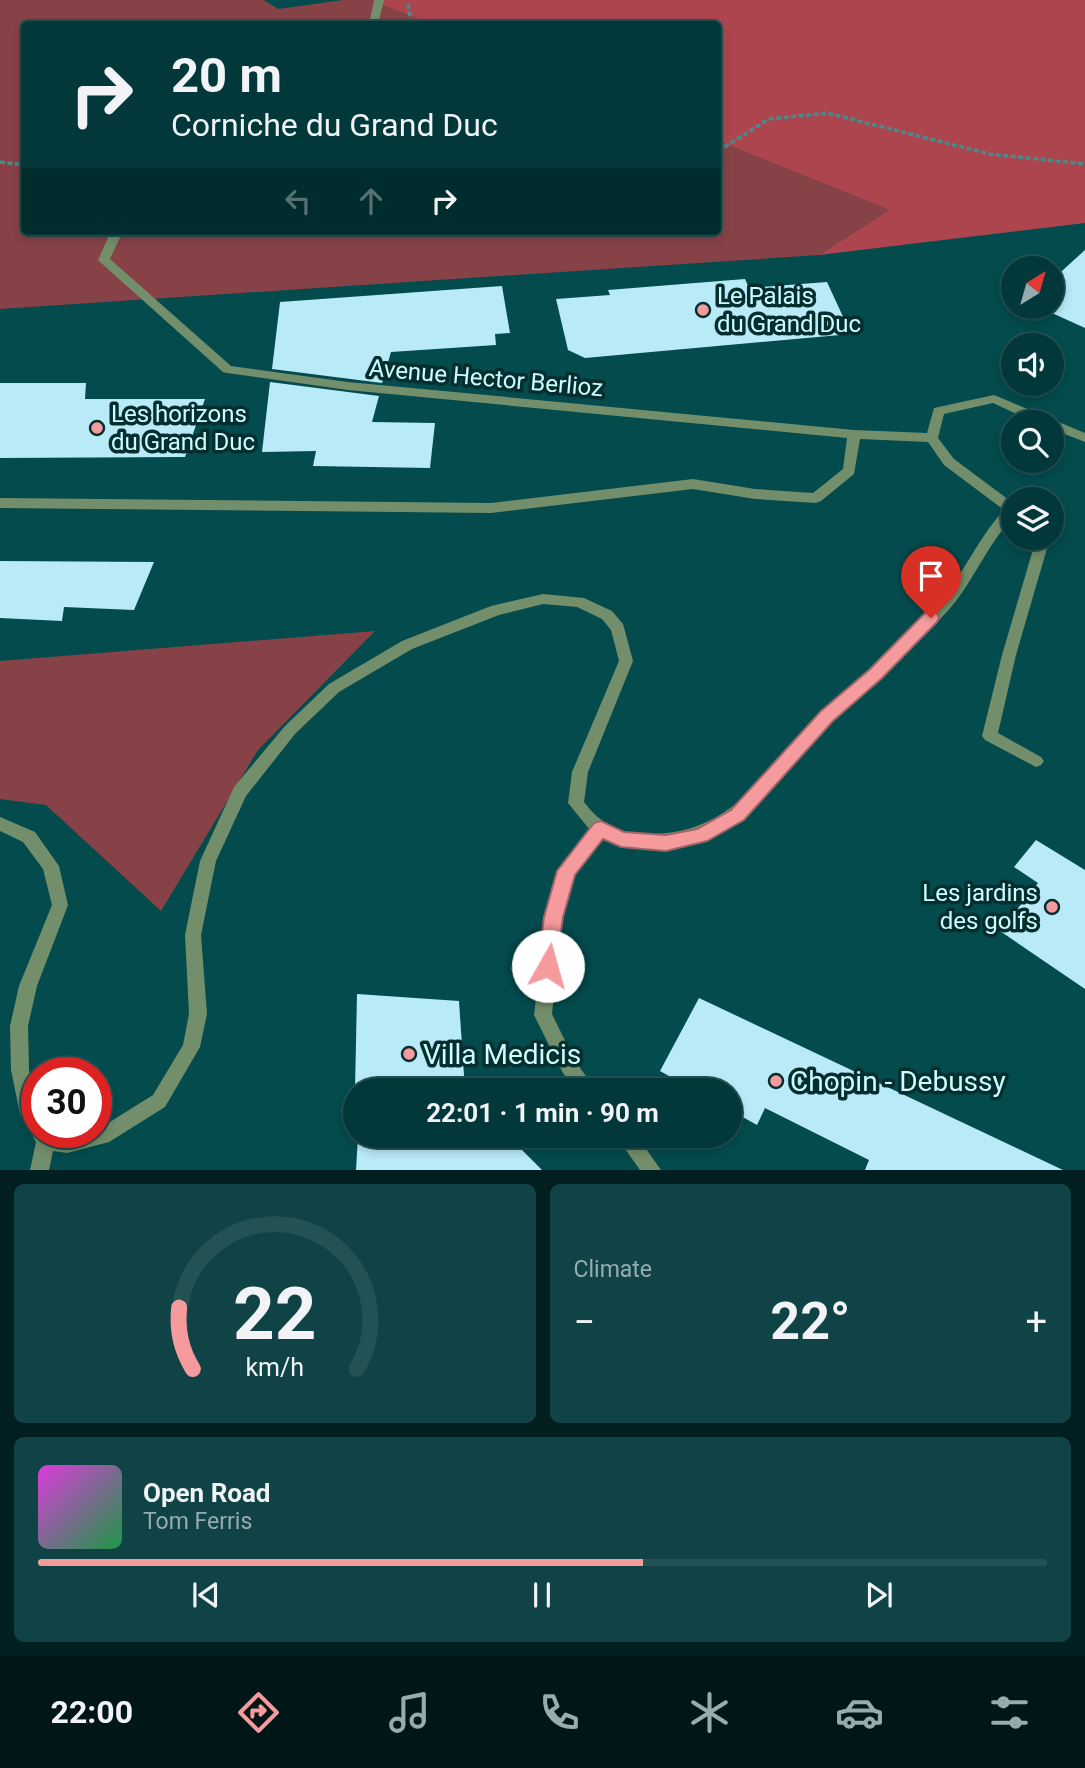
<!DOCTYPE html>
<meta charset="utf-8">
<style>
:root{--surface:#02383a;--page:#104345;--text:#f1f3f6;--muted:#96acaf;--line:#235254;--accent:#f59b9e}
body{margin:0;font-family:Roboto,sans-serif;background:var(--page);color:var(--text);height:100vh;display:flex;flex-direction:column;font-size:26px;white-space:nowrap}
*{box-sizing:border-box;margin:0}
p{font-size:23px;color:var(--muted)}
.icon{flex:none;width:38px;height:38px;fill:none;stroke:currentColor;stroke-width:2;stroke-linecap:round;stroke-linejoin:round}
.map{position:relative;height:1170px;overflow:hidden}
.panel{display:flex;flex-direction:column;gap:14px;padding:14px;background:#011f20;flex:1}
.panel>*{flex:none}
.top-card{position:absolute;left:21px;top:21px;width:700px;height:214px;border-radius:7px;box-shadow:0 4px 10px #0003,0 0 0 2px var(--line);background:#02383a;color:var(--text);overflow:hidden}
.needle{width:46px;rotate:37deg}
.controls{position:absolute;left:1001px;top:256px;display:grid;gap:14px}
.controls a{display:grid;place-items:center;width:63px;height:63px;border-radius:50%;background:var(--surface);box-shadow:0 4px 10px #0003,0 0 0 2px var(--line);font-size:35px}
.speed{position:absolute;left:21px;top:1057px;display:flex;gap:14px;font-size:35px;font-weight:700;text-align:center}
.speed>*{display:grid;place-content:center;width:91px;height:91px;border-radius:50%;background:var(--surface);box-shadow:0 4px 10px #0003,0 0 0 2px var(--line);line-height:1}
.speed .limit{border:10px solid #d22;background:#fff;color:#111}
.pin{position:absolute;display:grid;place-items:center;width:60px;height:60px;color:#fff;margin:-72px -30px;border-radius:50% 50% 50% 0;rotate:-45deg;box-shadow:0 0 7px #0007}
.pin .icon{rotate:45deg}
.me{position:absolute;width:77px;margin:-38px;rotate:7deg;stroke-linejoin:round;filter:drop-shadow(0 0 5px #0008)}
.turn{display:flex;align-items:center;gap:24px;height:147px;padding:0 35px;font-size:32px}
.turn .icon{width:91px;height:91px;stroke-width:2.5}
.turn b{display:block;font-size:49px;line-height:60px}
.lanes{display:flex;align-items:center;height:66px;padding:0 35px;background:#0003;justify-content:center;gap:35px;direction:ltr}
.lanes .off{opacity:.35}
.big{font-size:52px;font-weight:700;line-height:1.1}
.panel .tile{flex:1;display:flex;flex-direction:column;justify-content:center;gap:10px;min-width:0;padding:0 24px;border-radius:10px;background:var(--page)}
.panel .dial{align-items:center;gap:0}
.dial svg{height:182px;overflow:visible;fill:none;stroke:var(--line);stroke-width:7;stroke-linecap:round;text-anchor:middle}
.dial text{fill:var(--text);stroke:none}
.song{display:flex;align-items:center;gap:21px}
.cover{width:84px;height:84px;border-radius:10px;background:linear-gradient(135deg,hsl(300 70% 55%),hsl(140 70% 35%))}
.played{height:7px;border-radius:4px;background:linear-gradient(90deg,var(--accent) 60%,var(--line) 60%)}
.keys{display:flex;justify-content:space-around;direction:ltr}
.heat{display:flex;justify-content:space-between;align-items:center;font-size:38px;direction:ltr}
.panel .tiles{flex:1;display:grid;gap:14px;grid-template-columns:1fr 1fr}
.tile:last-child{grid-column:span 2}
.trip{position:absolute;left:343px;top:1078px;width:399px;height:70px;border-radius:35px;background:var(--surface);box-shadow:0 4px 10px #0003,0 0 0 2px var(--line);font-weight:700;line-height:70px;text-align:center}
.dock{display:flex;height:112px;justify-content:space-around;align-items:center;background:#011617;color:var(--muted)}
.dock .icon{width:49px;height:49px}
.dock .selected{color:var(--accent)}
.dock b{font-size:32px;color:var(--text)}
.map>svg:first-child{display:block}
.green{fill:#864246}
.forest{fill:#ad454e}
.building{fill:#b8eaf8}
.lines{fill:none;stroke-linecap:round;stroke-linejoin:round}
.path{stroke:#498a8b;stroke-width:3.5;stroke-dasharray:5 2.5;stroke-linecap:butt}
.minor{fill:#738e6a;fill-rule:evenodd}
.route{fill:#f59b9e;stroke:#9f6567;stroke-width:2}
.poi-dot{fill:#f59b9e;stroke:#072e2f;stroke-width:2.5}
.labels{text-anchor:middle;stroke-width:7;stroke-linejoin:round;paint-order:stroke}
.poi-label{font-size:24px;fill:#cafeff;stroke:#072e2f;text-anchor:start}
.street-label{font-size:24px;fill:#cafeff;stroke:#072e2f}
.near-poi-label{font-size:28px;fill:#cafeff;stroke:#072e2f;text-anchor:start}
</style>
<div class="map">
<svg width="1085" height="1170" viewBox="0 0 1085 1170">
<rect width="100%" height="100%" fill="#034b4d"/>
<g class="green">
<path d="M0 0H264L278 9 343 0H370L431 24H24V231H718V141L889 210 819 255 0 309Z"/>
<path d="M375 631 258 750 161 911 46 805 0 799V661Z"/>
</g>
<path class="forest" d="M370 0H1085V223L819 255 889 210 718 141V24H431Z"/>
<g class="building">
<path d="M1085 250V328L1052 313V280Z"/>
<path d="M745 279 749 288 827 282 851 334 585 358 568 350 556 299 610 295 608 290Z"/>
<path d="M502 286 510 333 495 334 496 345 391 352 382 383 272 369 280 302Z"/>
<path d="M270 382 379 396 372 422 435 423 430 468 313 466 316 451 262 452Z"/>
<path d="M0 383H86L85 399H205L185 457 0 458Z"/>
<path d="M0 561 154 562 134 610 64 607 62 621 0 618Z"/>
<path d="M1036 840 1085 870V989L1000 931 1038 883 1014 867Z"/>
<path d="M357 994 459 1001 465 1090H355Z"/>
<path d="M699 998 1063 1170H865L869 1160 765 1108 757 1125 730 1110V1090H694L660 1071Z"/>
<path d="M358 1136H508L542 1170H356Z"/>
</g>
<g class="lines">
<g class="path">
<path d="M408 4 411 24"/>
<path d="M718 151 769 119 827 113 990 154 1085 164"/>
<path d="M0 162 24 165"/>
</g>
<g class="minor">
<path d="M374 0H384L378 24H369Z"/>
<path d="M111 231H123L110 259 231 366 348 382 854 430 927 433 934 408 994 395 1085 433V442L1052 429V422H1034L993 403 944 414 938 438 954 459 1013 503V518C990 541 976 575 956 601 920 645 874 680 834 719 781 770 743 846 660 847 640 848 622 846 603 838L574 874 562 917 552 1014 575 1061 596 1090H576L563 1073 534 1015 546 917 559 871 590 830 568 803 572 772 619 661 611 630 602 619 577 607 543 604 499 615 412 649 339 692 295 734 246 796 216 861 201 935 207 1014 200 1047 165 1107 109 1142 67 1153 53 1151 49 1170H30L36 1142 20 1114 11 1070 10 1026 19 986 52 905 43 869 23 842 0 831V817L35 832 59 866 68 905 37 986 28 1026 29 1070 37 1107V1132L67 1135 96 1132V1127L105 1125 153 1095 183 1045 189 1014 185 935 200 861 234 787 285 726 329 684 402 641 491 606 543 594 584 598 612 611 623 624 633 661 588 772 584 802C602 826 623 835 653 834 739 832 768 764 823 711 864 671 910 638 946 593 967 567 981 534 1004 510L944 465 928 442 860 439 854 474 821 501 816 503 755 499 693 489 491 513 0 508V498L491 503 693 479 755 489 813 493 843 469 847 438 348 390 227 373 223 372 100 262 98 260Z"/>
<path d="M1028 537H1043L1048 545 1016 655 998 733 1041 757 1044 761 1041 765 1036 767 985 740 982 736 1002 655 1034 546Z"/>
<path d="M616 1136H637L661 1170H640Z"/>
</g>
</g>
<path class="route" d="M931 612 937 613 939 618 937 622 881 679 833 721 744 820 707 841 666 851 621 847 603 839 575 875 563 917 555 972 548 974 541 972 538 966 544 917 557 871 594 823 601 821 624 832 666 835 697 829 731 810 821 711 869 670 925 613Z"/>
<g class="poi-dot">
<circle cx="703" cy="310" r="7"/>
<circle cx="97" cy="428" r="7"/>
<circle cx="1052" cy="907" r="7"/>
<circle cx="409" cy="1054" r="7"/>
<circle cx="776" cy="1081" r="7"/>
</g>
<g class="labels">
<g class="poi-label">
<text x="717" y="304">Le Palais<tspan x="717" dy="28">du Grand Duc</tspan></text>
<text x="111" y="422">Les horizons<tspan x="111" dy="28">du Grand Duc</tspan></text>
<text x="1038" y="901" text-anchor="end">Les jardins<tspan x="1038" dy="28">des golfs</tspan></text>
</g>
<g class="street-label">
<text transform="translate(486 378) rotate(5)" y="8">Avenue Hector Berlioz</text>
</g>
<g class="near-poi-label">
<text x="423" y="1064">Villa Medicis</text>
<text x="790" y="1091">Chopin - Debussy</text>
</g>
</g>
</svg>
<div class="controls">
<a><svg class="needle" viewBox="-14 -14 28 28"><path d="M0-13l5 13h-10z" fill="#e53935"/><path d="M0 13l5-13h-10z" fill="#96acaf"/></svg></a>
<a><svg class="icon" aria-label="sound" viewBox="0 0 24 24"><path d="M4 9h4l5-4v14l-5-4H4zM17 9q2 3 0 6"/></svg></a>
<a><svg class="icon" aria-label="search" viewBox="0 0 24 24"><circle cx="10" cy="10" r="6"/><path d="M15 15l6 6"/></svg></a>
<a><svg class="icon" aria-label="layers" viewBox="0 0 24 24"><path d="M12 4l9 5-9 5-9-5zM3 14l9 5 9-5"/></svg></a>
</div>
<div class="speed"><div class="limit">30</div></div>
<div class="pin" style="left:931px;top:618px;background:#d93025"><svg class="icon" aria-label="arrive" viewBox="0 0 24 24"><path d="M6 21V4h12l-3 4 3 4H6"/></svg></div>
<svg class="me" style="left:548px;top:966px" viewBox="-20 -20 40 40"><circle r="19" fill="#fff"/><path d="M0-13L10 11 0 6-10 11z" fill="#f59b9e"/></svg>
<div class="trip">22:01 · 1 min · 90 m</div>
<div class="top-card">
<div class="turn"><svg class="icon" aria-label="right" viewBox="0 0 24 24"><path d="M7 20v-9h11M14 6l5 5-5 5"/></svg><div><b>20 m</b>Corniche du Grand Duc</div></div>
<div class="lanes"><svg class="icon off" aria-label="left" viewBox="0 0 24 24"><path d="M17 20v-9H6M10 6l-5 5 5 5"/></svg><svg class="icon off" aria-label="ahead" viewBox="0 0 24 24"><path d="M12 20V5M6 11l6-6 6 6"/></svg><svg class="icon" aria-label="right" viewBox="0 0 24 24"><path d="M7 20v-9h11M14 6l5 5-5 5"/></svg></div>
</div>
</div>
<section class="panel">
<div class="tiles">
<div class="tile dial"><svg viewBox="0 0 100 80">
<path d="M14 69A42 42 0 1 1 86 69"/>
<path d="M14 69A42 42 0 0 1 8 42" stroke="#f59b9e"/>
<text x="50" y="56" font-size="32" font-weight="700">22</text>
<text x="50" y="72" font-size="11">km/h</text>
</svg></div>
<div class="tile"><p>Climate</p>
<div class="heat"><a>−</a><b class="big">22°</b><a>+</a></div>
</div>
<div class="tile">
<div class="song"><i class="cover"></i><div><b>Open Road</b><p>Tom Ferris</p></div></div>
<div class="played"></div>
<div class="keys"><svg class="icon" aria-label="previous" viewBox="0 0 24 24"><path d="M18 5L8 12l10 7zM5 5v14"/></svg><svg class="icon" aria-label="pause" viewBox="0 0 24 24"><path d="M8 5v14M16 5v14"/></svg><svg class="icon" aria-label="next" viewBox="0 0 24 24"><path d="M6 5l10 7-10 7zM19 5v14"/></svg></div>
</div>
</div>
</section>
<nav class="dock">
<b>22:00</b>
<svg class="icon selected" aria-label="directions" viewBox="0 0 24 24"><path d="M12 3l9 9-9 9-9-9zM9 14v-3h6M13 9l2 2-2 2"/></svg>
<svg class="icon" aria-label="music" viewBox="0 0 24 24"><path d="M9 18V5l10-2v13"/><circle cx="6" cy="18" r="3"/><circle cx="16" cy="16" r="3"/></svg>
<svg class="icon" aria-label="phone" viewBox="0 0 24 24"><path d="M5 4h4l2 5-3 2q2 4 5 5l2-3 5 2v4C11 20 4 13 5 4z"/></svg>
<svg class="icon" aria-label="climate" viewBox="0 0 24 24"><path d="M12 3v18M4 7l16 10M4 17L20 7"/></svg>
<svg class="icon" aria-label="car" viewBox="0 0 24 24"><path d="M5 17H2v-5l4-1 3-4h7l3 4 3 1v5h-3M9 17h6M6 11h13"/><circle cx="7" cy="17" r="2"/><circle cx="17" cy="17" r="2"/></svg>
<svg class="icon" aria-label="filters" viewBox="0 0 24 24"><path d="M4 7h16M4 17h16"/><circle cx="9" cy="7" r="2"/><circle cx="15" cy="17" r="2"/></svg>
</nav>
